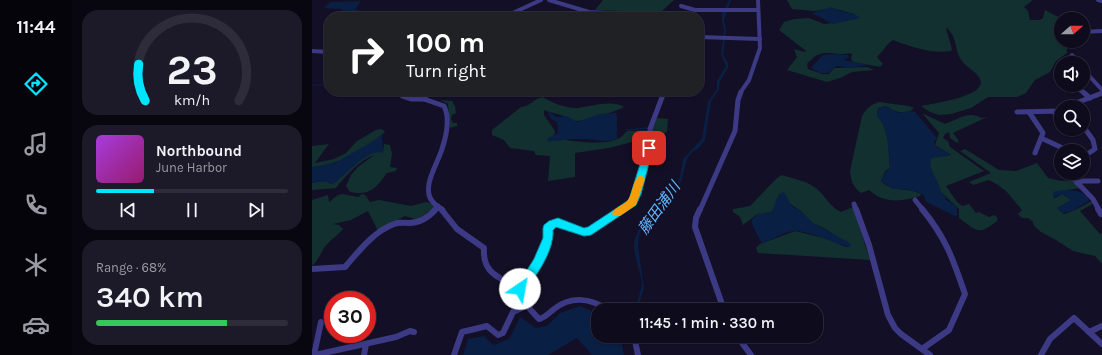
<!DOCTYPE html>
<meta charset="utf-8">
<style>
:root{--surface:#0e0b1c;--page:#1c1929;--text:#f1f3f6;--muted:#9b9ba3;--line:#2e2b3b;--accent:#00e5ff}
body{margin:0;font-family:Karla,"Noto Sans JP",sans-serif;background:var(--page);color:var(--text);height:100vh;display:flex;flex-direction:column;font-size:15px;white-space:nowrap}
*{box-sizing:border-box;margin:0}
p{font-size:13px;color:var(--muted)}
.icon{flex:none;width:22px;height:22px;fill:none;stroke:currentColor;stroke-width:2;stroke-linecap:round;stroke-linejoin:round}
.map{position:relative;flex:1;overflow:hidden}
.panel{display:flex;flex-direction:column;gap:10px;padding:10px;background:#08060f;width:240px}
.panel>*{flex:none}
.top-card{position:absolute;left:12px;top:12px;width:380px;height:84px;border-radius:16px;box-shadow:0 1px 3px #0004,0 0 0 1px var(--line);background:#202124;color:#fff;overflow:hidden}
.needle{width:26px;rotate:70deg}
.controls{position:absolute;left:742px;top:12px;display:grid;gap:8px}
.controls a{display:grid;place-items:center;width:36px;height:36px;border-radius:50%;background:var(--surface);box-shadow:0 1px 3px #0004,0 0 0 1px var(--line);font-size:20px}
.speed{position:absolute;left:12px;top:291px;display:flex;gap:8px;font-size:20px;font-weight:700;text-align:center}
.speed>*{display:grid;place-content:center;width:52px;height:52px;border-radius:50%;background:var(--surface);box-shadow:0 1px 3px #0004,0 0 0 1px var(--line);line-height:1}
.speed .limit{border:6px solid #d22;background:#fff;color:#111}
.pin{position:absolute;display:grid;place-items:center;width:34px;height:34px;color:#fff;margin:-17px;border-radius:8px;box-shadow:0 2px 6px #0006}
.me{position:absolute;width:44px;margin:-22px;rotate:33deg;stroke-linejoin:round;filter:drop-shadow(0 0 3px #0008)}
.turn{display:flex;align-items:center;gap:14px;height:84px;padding:0 16px;font-size:18px}
.turn .icon{width:52px;height:52px;stroke-width:2.5}
.turn b{display:block;font-size:28px;line-height:34px}
.big{font-size:30px;font-weight:600;line-height:1.1}
.panel .tile{flex:1;display:flex;flex-direction:column;justify-content:center;gap:6px;min-width:0;padding:0 14px;border-radius:16px;background:var(--page)}
.panel .dial{align-items:center;gap:0}
.dial svg{height:104px;overflow:visible;fill:none;stroke:var(--line);stroke-width:7;stroke-linecap:round;text-anchor:middle}
.dial text{fill:var(--text);stroke:none}
.song{display:flex;align-items:center;gap:12px}
.cover{width:48px;height:48px;border-radius:6px;background:linear-gradient(135deg,hsl(280 70% 55%),hsl(320 70% 35%))}
.played{height:4px;border-radius:2px;background:linear-gradient(90deg,var(--accent) 30%,var(--line) 30%)}
.keys{display:flex;justify-content:space-around;direction:ltr}
.charge{height:6px;border-radius:3px;background:linear-gradient(90deg,#34c759 68%,var(--line) 0)}
.trip{position:absolute;left:279px;top:303px;width:232px;height:40px;border-radius:16px;background:var(--surface);box-shadow:0 1px 3px #0004,0 0 0 1px var(--line);font-weight:600;line-height:40px;text-align:center}
main{display:flex;flex:1;min-height:0}
.menu{display:flex;flex-direction:column;width:72px;justify-content:space-around;align-items:center;background:#06040b;color:var(--muted)}
.menu .icon{width:28px;height:28px}
.menu .active{color:var(--accent)}
.menu b{font-size:18px;color:var(--text)}
.map>svg:first-child{display:block}
.green{fill:#12302f}
.water{fill:#0a1f44}
.lines{fill:none;stroke-linecap:round;stroke-linejoin:round}
.stream-far1{stroke:#0a1f44;stroke-width:1}
.stream{stroke:#0a1f44;stroke-width:1.5}
.minor-far2{stroke:#3d3a85;stroke-width:4}
.minor-far1{stroke:#3d3a85;stroke-width:5}
.minor{stroke:#3d3a85;stroke-width:6}
.route{fill:#00e5ff;stroke:#0095a6}
.slow{fill:#f59e0b}
.labels{text-anchor:middle;stroke-width:4;stroke-linejoin:round;paint-order:stroke}
.water-label{font-size:15px;font-style:italic;fill:#62b6ff;stroke:#130f26}
</style>
<main>
<nav class="menu">
<b>11:44</b>
<svg class="icon active" aria-label="directions" viewBox="0 0 24 24"><path d="M12 3l9 9-9 9-9-9zM9 14v-3h6M13 9l2 2-2 2"/></svg>
<svg class="icon" aria-label="music" viewBox="0 0 24 24"><path d="M9 18V5l10-2v13"/><circle cx="6" cy="18" r="3"/><circle cx="16" cy="16" r="3"/></svg>
<svg class="icon" aria-label="phone" viewBox="0 0 24 24"><path d="M5 4h4l2 5-3 2q2 4 5 5l2-3 5 2v4C11 20 4 13 5 4z"/></svg>
<svg class="icon" aria-label="climate" viewBox="0 0 24 24"><path d="M12 3v18M4 7l16 10M4 17L20 7"/></svg>
<svg class="icon" aria-label="car" viewBox="0 0 24 24"><path d="M5 17H2v-5l4-1 3-4h7l3 4 3 1v5h-3M9 17h6M6 11h13"/><circle cx="7" cy="17" r="2"/><circle cx="17" cy="17" r="2"/></svg>
</nav>
<section class="panel">
<div class="tile dial"><svg viewBox="0 0 100 80">
<path d="M14 69A42 42 0 1 1 86 69"/>
<path d="M14 69A42 42 0 0 1 9 41" stroke="#00e5ff"/>
<text x="50" y="56" font-size="32" font-weight="700">23</text>
<text x="50" y="72" font-size="11">km/h</text>
</svg></div>
<div class="tile">
<div class="song"><i class="cover"></i><div><b>Northbound</b><p>June Harbor</p></div></div>
<div class="played"></div>
<div class="keys"><svg class="icon" aria-label="previous" viewBox="0 0 24 24"><path d="M18 5L8 12l10 7zM5 5v14"/></svg><svg class="icon" aria-label="pause" viewBox="0 0 24 24"><path d="M8 5v14M16 5v14"/></svg><svg class="icon" aria-label="next" viewBox="0 0 24 24"><path d="M6 5l10 7-10 7zM19 5v14"/></svg></div>
</div>
<div class="tile"><p>Range · 68%</p><b class="big">340 km</b><div class="charge"></div></div>
</section>
<div class="map">
<svg width="790" height="355" viewBox="0 0 790 355">
<rect width="100%" height="100%" fill="#130f26"/>
<g class="green">
<path d="M291 0H362L350 11 347 17H331L325 13 310 11 283 10Z"/>
<path d="M475 0H721L712 7 716 11 718 20H728L731 18 733 10 750 19H749V41H760L755 49V53L744 61 738 72 723 80 714 93 705 97H676L659 108 639 114 627 115 618 112 609 106C620 104 677 96 668 79 664 71 655 68 650 61 642 51 646 38 635 28H634L640 49 639 51C619 54 600 47 581 40 574 44 571 52 565 57L571 64 568 67 541 62 539 59 540 54C536 53 534 54 530 54 514 53 507 50 495 64L496 69 510 74H517L522 68 555 67 562 70 540 72 528 78 515 82 475 70 485 57 482 49 493 52 494 51 467 30 472 22 482 19 497 18 512 24 521 23 543 14 520 8 503 11 480 9Z"/>
<path d="M231 97C239 103 254 108 264 108 278 107 300 99 312 107 306 111 267 123 261 121 260 121 257 118 256 118 249 114 239 113 232 110V115L243 131 242 138C258 141 295 147 309 137 312 135 313 132 316 131L340 130 345 118 356 119 355 132 347 135 345 143 340 150 333 145V142L324 141 297 148 263 153V177L236 181 238 156 224 155 222 151 198 148 192 140 180 135V130L209 107C218 107 222 98 231 97Z"/>
<path d="M128 100 140 101 143 106 144 113 140 115 139 119 141 123H145V126L138 128 136 104Z"/>
<path d="M567 102 597 106 602 108C593 117 582 111 574 106L566 108 565 116C578 129 576 150 578 168L573 171 569 181C582 194 594 186 609 194L608 196C596 200 580 203 567 197 564 196 560 192 557 190L549 193C541 187 539 181 538 171L550 116C555 108 558 105 567 102Z"/>
<path d="M610 113 633 124C644 120 658 110 669 118L675 117 641 133 647 141 645 143 638 138 637 132 633 134 631 138 636 141 638 147 672 171 634 186 645 202 650 206 657 204 664 213 667 212 677 217 682 215 685 217V221C666 236 665 231 647 218V209L629 192 618 167V159L622 157 639 155 623 145 627 133Z"/>
<path d="M70 129 73 132C69 134 67 138 63 140 45 152 22 167 0 167V146L17 144 3 163 22 159 34 153 45 141 64 130Z"/>
<path d="M72 144 78 145 80 154 78 167 85 168 84 171 75 173C64 188 58 196 38 192L34 186 39 175 46 167 62 155C47 161 34 175 24 188L0 190V183C7 182 13 179 19 184L22 183C34 175 55 148 71 152Z"/>
<path d="M653 149 687 170 704 171 725 163 736 178 749 181 759 180 769 188 742 192 741 196 743 198 750 194 758 199V201L745 208 752 214 761 211 780 201 782 203 768 211 788 234 790 233V264L783 256 761 251 744 240 729 232 722 226 721 222 716 218H710L706 214 710 210 694 191 686 185 677 180 661 185 657 182 679 173 648 151Z"/>
<path d="M470 175C482 179 497 181 506 190 514 197 518 207 529 212L541 207 558 260 446 253 444 248 448 244 483 231 516 239 534 247 539 246 512 228 500 223 489 211 477 203 472 193 467 195 462 209 459 212 444 215 431 225 428 217 421 212V209L438 206 465 178Z"/>
<path d="M30 194 46 197 50 194 53 195 58 202 67 200 99 206 114 202 119 203 123 207 106 220 93 216 66 231 56 211 39 220 21 224 27 225 31 229C25 236 17 241 12 248 8 254 6 261 0 266V200L16 195 17 202 26 195Z"/>
</g>
<g class="water">
<path d="M417 0H419L412 20 414 29 411 55 416 63V68L408 81 407 90 399 101 393 140 387 148 380 152 375 159 369 182 332 226 327 235 326 246 332 288 327 304 330 310H326C323 300 330 292 330 282 328 270 322 257 322 246 322 226 352 198 365 184L368 177 371 159 390 139 396 102 405 89V81L414 66 409 55 412 29 410 21V14Z"/>
<path d="M19 2 49 1 43 9 49 11 47 12H37L27 17 31 12 30 9 11 8Z"/>
<path d="M520 7C528 13 544 12 548 18L521 24 500 13Z"/>
<path d="M523 54 536 55 537 57 532 60 556 65 538 68 526 66 521 68 517 73H508L499 68 511 55Z"/>
<path d="M573 106 587 113 597 111 603 112 625 138 622 142 623 146 638 154 636 156 619 158C617 167 620 171 624 179 628 186 627 192 634 197L633 199 644 206 646 215 643 216 614 202 612 196 608 193 594 189H581L569 181 572 173 578 168C576 148 578 132 565 115L567 108Z"/>
<path d="M238 112 244 117 255 116 265 122 288 114 304 113 305 116V139C292 144 280 138 267 139 256 139 246 142 235 141L236 138 245 134 246 129 245 122 239 119 236 113Z"/>
<path d="M74 132 70 136 71 153C57 147 33 176 22 183L19 184C13 179 7 182 0 183V167L23 163 63 140Z"/>
<path d="M751 190C761 190 775 191 777 201L760 211 751 213 745 208 758 201 757 198C752 194 748 194 743 197L741 195 742 192Z"/>
<path d="M472 192 479 205 490 212 501 223 538 243 539 246C532 248 495 230 484 231 473 231 462 239 451 243L449 242 440 224V219L446 214 460 212 465 198 470 193Z"/>
<path d="M268 306 286 314V336H311L309 339 306 337 309 340 312 355H280L265 338 236 355H151L156 339 172 336 181 345 197 339 208 317 224 328 235 326 248 313Z"/>
</g>
<g class="lines">
<path class="stream-far1" d="M0 85H17"/>
<path class="stream" d="M315 130 336 128"/>
<g class="minor-far2">
<path d="M237 0 277 12 315 14 326 17"/>
<path d="M786 0 790 1"/>
<path d="M369 6 383 10H446"/>
<path d="M192 17 229 0"/>
<path d="M771 32 790 31"/>
<path d="M387 37 448 39"/>
<path d="M0 51 17 52"/>
<path d="M760 55 767 63"/>
<path d="M771 69 790 90"/>
<path d="M765 88 772 93"/>
<path d="M88 91 89 93"/>
<path d="M115 93 117 91"/>
<path d="M352 93 353 91"/>
<path d="M428 93 437 80 448 48 446 0"/>
</g>
<g class="minor-far1">
<path d="M89 92 90 96 99 99H112L132 106C138 118 134 137 130 149 126 163 108 189 121 202 123 205 128 208 131 210"/>
<path d="M771 92 778 98"/>
<path d="M112 99 116 92"/>
<path d="M758 107 764 103 790 93"/>
<path d="M705 112 749 111"/>
<path d="M717 112 731 133 723 153"/>
<path d="M742 112 749 123"/>
<path d="M771 126 781 140 783 149 771 157"/>
<path d="M729 138 757 151"/>
<path d="M749 163V165"/>
<path d="M756 173 781 199 787 210"/>
<path d="M765 183 771 181H786"/>
<path d="M603 200 611 210"/>
<path d="M542 204 544 210"/>
<path d="M123 210 126 206"/>
<path d="M308 210 320 202 325 194 337 148 339 136 338 129 352 92"/>
<path d="M388 210 423 131 426 100 429 92"/>
</g>
<g class="minor">
<path d="M129 209 145 229 172 248C170 278 193 277 211 292L216 307 227 319C234 317 237 313 242 309 260 295 280 299 297 310"/>
<path d="M388 209 384 218 383 227 412 310"/>
<path d="M544 209 557 245 576 315 583 328 589 334 618 355"/>
<path d="M786 209 789 214"/>
<path d="M0 269 33 267C47 251 61 232 82 224 87 222 91 223 97 223 108 223 117 217 124 209"/>
<path d="M208 289C221 270 235 252 236 228 254 217 262 235 278 230 287 227 302 215 310 209"/>
<path d="M777 332 790 326"/>
<path d="M322 336 326 355"/>
<path d="M425 336 439 355"/>
<path d="M610 349 637 330 653 294C641 259 634 238 610 209"/>
<path d="M2 355 9 322"/>
<path d="M3 355 84 337 98 331 102 332"/>
<path d="M52 355 54 344"/>
<path d="M142 355 150 332 175 326 186 335 191 333 201 312 214 306"/>
<path d="M729 355 738 339 762 318 790 344"/>
</g>
</g>
<path class="route" d="M337 145 341 148 329 194 324 205 279 235 272 236 244 227 241 230C242 252 224 275 212 293L208 295 205 293 203 289 205 286 222 259 231 238V228L232 225 237 221 246 218 272 228 276 227 317 200 333 148Z"/>
<path class="slow" d="M329 175 333 179 324 205 308 216H301L300 213C304 206 314 205 317 198 321 191 321 178 329 175Z"/>
<g class="labels">
<g class="water-label">
<text transform="translate(347 208) rotate(-54)" y="5">藤田浦川</text>
</g>
</g>
</svg>
<div class="controls">
<a><svg class="needle" viewBox="-14 -14 28 28"><path d="M0-13l5 13h-10z" fill="#e53935"/><path d="M0 13l5-13h-10z" fill="#9b9ba3"/></svg></a>
<a><svg class="icon" aria-label="sound" viewBox="0 0 24 24"><path d="M4 9h4l5-4v14l-5-4H4zM17 9q2 3 0 6"/></svg></a>
<a><svg class="icon" aria-label="search" viewBox="0 0 24 24"><circle cx="10" cy="10" r="6"/><path d="M15 15l6 6"/></svg></a>
<a><svg class="icon" aria-label="layers" viewBox="0 0 24 24"><path d="M12 4l9 5-9 5-9-5zM3 14l9 5 9-5"/></svg></a>
</div>
<div class="speed"><div class="limit">30</div></div>
<div class="pin" style="left:337px;top:148px;background:#d93025"><svg class="icon" aria-label="arrive" viewBox="0 0 24 24"><path d="M6 21V4h12l-3 4 3 4H6"/></svg></div>
<svg class="me" style="left:208px;top:289px" viewBox="-20 -20 40 40"><circle r="19" fill="#fff"/><path d="M0-13L10 11 0 6-10 11z" fill="#00e5ff"/></svg>
<div class="trip">11:45 · 1 min · 330 m</div>
<div class="top-card">
<div class="turn"><svg class="icon" aria-label="right" viewBox="0 0 24 24"><path d="M7 20v-9h11M14 6l5 5-5 5"/></svg><div><b>100 m</b>Turn right</div></div>
</div>
</div>
</main>
